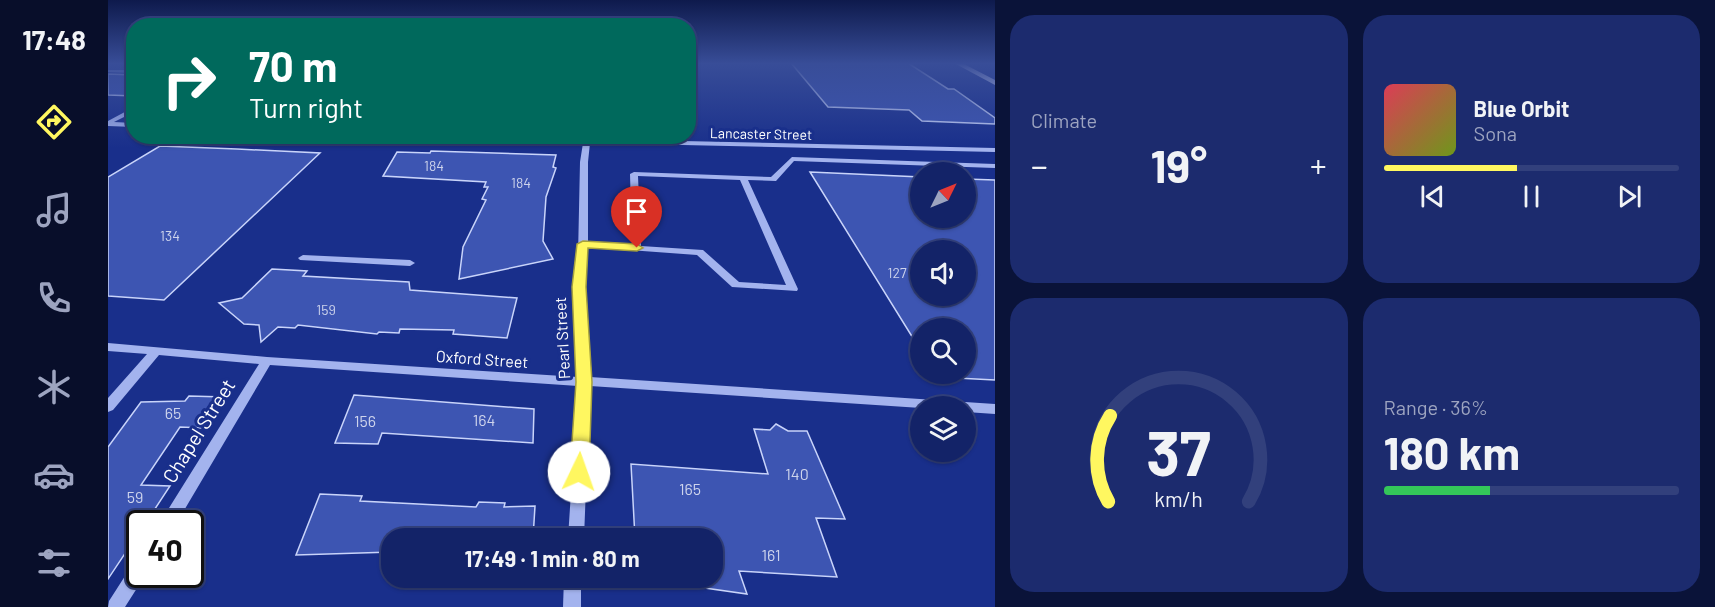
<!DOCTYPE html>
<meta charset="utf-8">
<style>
:root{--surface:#132368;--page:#1c2b6e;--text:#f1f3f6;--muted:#9da4c0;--line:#32407c;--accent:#fff760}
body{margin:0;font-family:Barlow,sans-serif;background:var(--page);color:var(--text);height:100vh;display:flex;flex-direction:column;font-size:22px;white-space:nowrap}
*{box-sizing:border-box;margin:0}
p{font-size:20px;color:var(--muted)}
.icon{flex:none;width:33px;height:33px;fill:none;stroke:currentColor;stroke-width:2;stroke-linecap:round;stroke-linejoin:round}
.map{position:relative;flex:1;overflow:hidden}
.sheet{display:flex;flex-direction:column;gap:15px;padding:15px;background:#0a1339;width:720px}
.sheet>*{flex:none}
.banner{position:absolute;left:18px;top:18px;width:570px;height:126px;border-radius:24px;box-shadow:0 2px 4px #0004,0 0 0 2px var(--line);background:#00695c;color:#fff;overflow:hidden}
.needle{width:39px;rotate:47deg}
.controls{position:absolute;left:802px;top:162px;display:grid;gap:12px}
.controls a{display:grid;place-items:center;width:66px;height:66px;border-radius:50%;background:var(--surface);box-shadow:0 2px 4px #0004,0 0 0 2px var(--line);font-size:30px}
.speed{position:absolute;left:18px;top:510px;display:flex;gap:12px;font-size:30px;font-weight:700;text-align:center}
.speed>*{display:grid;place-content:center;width:78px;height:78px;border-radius:50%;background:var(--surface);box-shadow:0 2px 4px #0004,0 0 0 2px var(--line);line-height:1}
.speed .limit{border:3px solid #111;border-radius:9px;background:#fff;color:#111}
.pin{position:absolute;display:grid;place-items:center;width:51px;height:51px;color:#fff;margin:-62px -26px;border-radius:50% 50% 50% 0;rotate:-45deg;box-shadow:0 0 6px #0007}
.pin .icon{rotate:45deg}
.me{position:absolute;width:66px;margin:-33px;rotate:3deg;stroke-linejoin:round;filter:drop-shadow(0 0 4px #0008)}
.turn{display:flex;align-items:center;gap:21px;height:126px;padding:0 24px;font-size:27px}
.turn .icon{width:78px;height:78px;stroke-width:2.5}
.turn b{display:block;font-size:42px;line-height:51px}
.big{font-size:45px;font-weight:700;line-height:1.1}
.sheet .card{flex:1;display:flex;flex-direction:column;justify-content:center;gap:9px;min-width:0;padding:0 21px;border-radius:24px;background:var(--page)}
.sheet .dial{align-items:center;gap:0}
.dial svg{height:156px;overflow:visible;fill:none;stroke:var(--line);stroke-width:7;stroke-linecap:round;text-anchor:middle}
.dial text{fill:var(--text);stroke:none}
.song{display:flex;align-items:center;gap:18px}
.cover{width:72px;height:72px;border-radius:9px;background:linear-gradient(135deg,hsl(350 70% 55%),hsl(80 70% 35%))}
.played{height:6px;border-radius:3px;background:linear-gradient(90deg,var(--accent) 45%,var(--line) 45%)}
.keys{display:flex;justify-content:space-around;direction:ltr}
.heat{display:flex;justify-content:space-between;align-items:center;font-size:33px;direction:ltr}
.charge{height:9px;border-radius:4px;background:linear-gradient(90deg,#34c759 36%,var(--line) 0)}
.sheet .tiles{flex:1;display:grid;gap:15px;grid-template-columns:repeat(2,1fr)}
.trip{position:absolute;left:273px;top:528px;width:342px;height:60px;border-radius:24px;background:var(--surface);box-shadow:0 2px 4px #0004,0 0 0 2px var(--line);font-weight:700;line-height:60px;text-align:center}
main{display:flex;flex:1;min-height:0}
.dock{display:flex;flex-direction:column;width:108px;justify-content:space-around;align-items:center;background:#080e2a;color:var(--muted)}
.dock .icon{width:42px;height:42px}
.dock .active{color:var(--accent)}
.dock b{font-size:27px;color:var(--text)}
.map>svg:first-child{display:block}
.building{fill:#3d55b2;stroke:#c9d4fa;stroke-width:1.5;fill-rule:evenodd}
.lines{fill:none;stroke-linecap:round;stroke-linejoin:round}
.minor{fill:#a3b3ee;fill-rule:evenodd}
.major{fill:#eaedff;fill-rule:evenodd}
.route{fill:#fff760;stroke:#a6a13e;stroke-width:1.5}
.labels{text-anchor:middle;stroke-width:6;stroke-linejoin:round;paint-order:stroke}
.far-street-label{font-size:14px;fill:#fff;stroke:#192f8b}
.number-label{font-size:14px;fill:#ced4ec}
.street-label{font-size:16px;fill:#fff;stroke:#192f8b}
.near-number-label{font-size:16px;fill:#ced4ec}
.near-street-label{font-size:20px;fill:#fff;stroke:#192f8b}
</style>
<main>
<nav class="dock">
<b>17:48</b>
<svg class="icon active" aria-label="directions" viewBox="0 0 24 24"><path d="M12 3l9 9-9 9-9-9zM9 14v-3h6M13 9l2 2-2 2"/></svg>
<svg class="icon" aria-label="music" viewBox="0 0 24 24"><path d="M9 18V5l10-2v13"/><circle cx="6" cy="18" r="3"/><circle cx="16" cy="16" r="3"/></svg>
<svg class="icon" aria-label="phone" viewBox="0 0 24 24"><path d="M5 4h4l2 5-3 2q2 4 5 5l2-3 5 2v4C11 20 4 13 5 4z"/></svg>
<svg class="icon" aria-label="climate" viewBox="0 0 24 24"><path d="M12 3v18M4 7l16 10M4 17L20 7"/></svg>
<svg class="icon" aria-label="car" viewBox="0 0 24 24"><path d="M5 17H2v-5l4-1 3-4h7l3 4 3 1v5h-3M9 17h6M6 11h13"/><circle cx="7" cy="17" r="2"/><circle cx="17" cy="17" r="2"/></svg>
<svg class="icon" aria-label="filters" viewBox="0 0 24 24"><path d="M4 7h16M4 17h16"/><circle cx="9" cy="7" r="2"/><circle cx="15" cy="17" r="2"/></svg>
</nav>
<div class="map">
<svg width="887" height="607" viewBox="0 0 887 607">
<rect width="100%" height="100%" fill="#192f8b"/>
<g class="building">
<path d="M683 63H800L840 89H846L887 118V124L814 121 801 110 720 107Z"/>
<path d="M0 74 26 75V96L0 95Z"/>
<path d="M52 146 129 149 212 153 56 300 0 296V177Z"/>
<path d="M323 151 448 155 445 167 448 168 438 197 435 241 445 259 351 279 355 247 378 200 374 199 380 187H376L378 182 275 176 289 152 322 153Z"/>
<path d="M702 172 813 177V218H858V179L887 180V380L829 377 827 374H858V328H813V351ZM813 250H858V296H813Z"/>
<path d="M164 269 199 271 195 276 301 282 302 290 409 298 399 338 345 334 346 330 292 329 291 333 271 332 269 334 190 325 187 328 170 327 153 342 151 325 136 324 111 303 134 298Z"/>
<path d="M246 395 426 409 425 443 274 433 270 444 227 443Z"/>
<path d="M81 396 116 397 96 428 72 427 33 485 62 486 37 524H32V531L0 579V447L33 402 77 401Z"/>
<path d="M668 424 680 431H699L737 519 708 518 729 577 631 571 639 594 590 587 587 578H604V538H527L523 464 660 474 646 429 662 430Z"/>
<path d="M212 494 254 496 252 501 368 507 371 502 397 503 396 507 427 506 425 538H284V552L188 555Z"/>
</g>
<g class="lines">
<g class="minor">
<path d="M0 70H26V73L0 72Z"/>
<path d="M26 107V112L6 122 26 123V127L0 126V121Z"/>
<path d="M271 136 476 139V136H482V139L887 148V152L482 143 480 162V242L524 245 522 174 526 172 663 177 684 157 887 164V168L686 161 668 181 640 180 690 289 689 291 624 287 589 255 480 247 476 287 482 377 887 404V414L858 412V406H813V408L482 386 476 538H460L470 386 162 365 68 524H51L151 364 51 355 5 410 0 412V398L39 354 0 351V343L159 357 470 377 466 287 470 256 472 162 475 143 274 138ZM530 176 632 180 678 285 631 282 595 250 533 246Z"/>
<path d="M195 255 302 260 307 263 302 266 192 260 190 258Z"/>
<path d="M32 560V574H38L17 607H0L1 601 26 562Z"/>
<path d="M456 578H473V607H455Z"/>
</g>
<path class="major" d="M846 63H854L887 80V85Z"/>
</g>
<linearGradient id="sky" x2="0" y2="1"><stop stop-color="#0e1a4c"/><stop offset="0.43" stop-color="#384d98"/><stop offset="1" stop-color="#384d98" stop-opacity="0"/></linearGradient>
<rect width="887" height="148" fill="url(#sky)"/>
<path class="route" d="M475 241 529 244 535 248 529 251 480 248 478 287 484 382 481 472 478 477 471 480 465 477 462 472 468 382 464 287 469 244Z"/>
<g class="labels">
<g class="far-street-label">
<text transform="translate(653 134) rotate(1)" y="5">Lancaster Street</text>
</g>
<g class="number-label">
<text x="326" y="171">184</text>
<text x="413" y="188">184</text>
<text x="62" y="241">134</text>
<text x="789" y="278">127</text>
<text x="218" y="315">159</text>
</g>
<g class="street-label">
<text transform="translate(454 338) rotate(-93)" y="6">Pearl Street</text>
<text transform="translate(374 359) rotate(4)" y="6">Oxford Street</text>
</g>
<g class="near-number-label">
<text x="65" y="419">65</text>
<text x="376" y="426">164</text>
<text x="257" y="427">156</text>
<text x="689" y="480">140</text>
<text x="582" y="495">165</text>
<text x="27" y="503">59</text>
<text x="663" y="561">161</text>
</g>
<g class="near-street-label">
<text transform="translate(91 431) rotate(-58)" y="7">Chapel Street</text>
</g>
</g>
</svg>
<div class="controls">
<a><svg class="needle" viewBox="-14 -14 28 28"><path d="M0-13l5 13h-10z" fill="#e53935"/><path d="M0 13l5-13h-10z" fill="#9da4c0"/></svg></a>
<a><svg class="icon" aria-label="sound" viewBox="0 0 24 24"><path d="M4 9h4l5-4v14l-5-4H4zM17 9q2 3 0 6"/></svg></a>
<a><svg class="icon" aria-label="search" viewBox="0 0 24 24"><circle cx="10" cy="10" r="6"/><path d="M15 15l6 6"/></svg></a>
<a><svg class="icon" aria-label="layers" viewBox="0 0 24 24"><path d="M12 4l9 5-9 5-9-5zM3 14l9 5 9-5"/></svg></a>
</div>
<div class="speed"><div class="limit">40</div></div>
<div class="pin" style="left:529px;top:248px;background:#d93025"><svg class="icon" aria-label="arrive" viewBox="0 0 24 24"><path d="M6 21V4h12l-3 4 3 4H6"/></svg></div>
<svg class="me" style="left:471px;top:472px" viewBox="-20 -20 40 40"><circle r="19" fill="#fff"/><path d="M0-13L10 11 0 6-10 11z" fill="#fff760"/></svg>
<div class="trip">17:49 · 1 min · 80 m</div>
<div class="banner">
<div class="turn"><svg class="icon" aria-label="right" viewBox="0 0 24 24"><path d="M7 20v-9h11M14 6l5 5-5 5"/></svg><div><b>70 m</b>Turn right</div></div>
</div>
</div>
<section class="sheet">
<div class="tiles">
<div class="card"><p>Climate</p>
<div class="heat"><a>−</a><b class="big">19°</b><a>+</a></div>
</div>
<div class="card">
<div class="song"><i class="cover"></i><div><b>Blue Orbit</b><p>Sona</p></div></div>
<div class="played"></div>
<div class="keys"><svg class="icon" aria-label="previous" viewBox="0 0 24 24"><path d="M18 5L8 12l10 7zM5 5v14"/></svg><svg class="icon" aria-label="pause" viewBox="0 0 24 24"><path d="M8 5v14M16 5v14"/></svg><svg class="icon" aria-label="next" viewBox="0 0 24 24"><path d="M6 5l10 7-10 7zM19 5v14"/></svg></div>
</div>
<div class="card dial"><svg viewBox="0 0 100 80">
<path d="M14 69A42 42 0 1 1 86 69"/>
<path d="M14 69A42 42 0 0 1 15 25" stroke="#fff760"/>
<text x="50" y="56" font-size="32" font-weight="700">37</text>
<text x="50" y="72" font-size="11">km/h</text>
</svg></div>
<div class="card"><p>Range · 36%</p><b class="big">180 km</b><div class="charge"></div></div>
</div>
</section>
</main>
